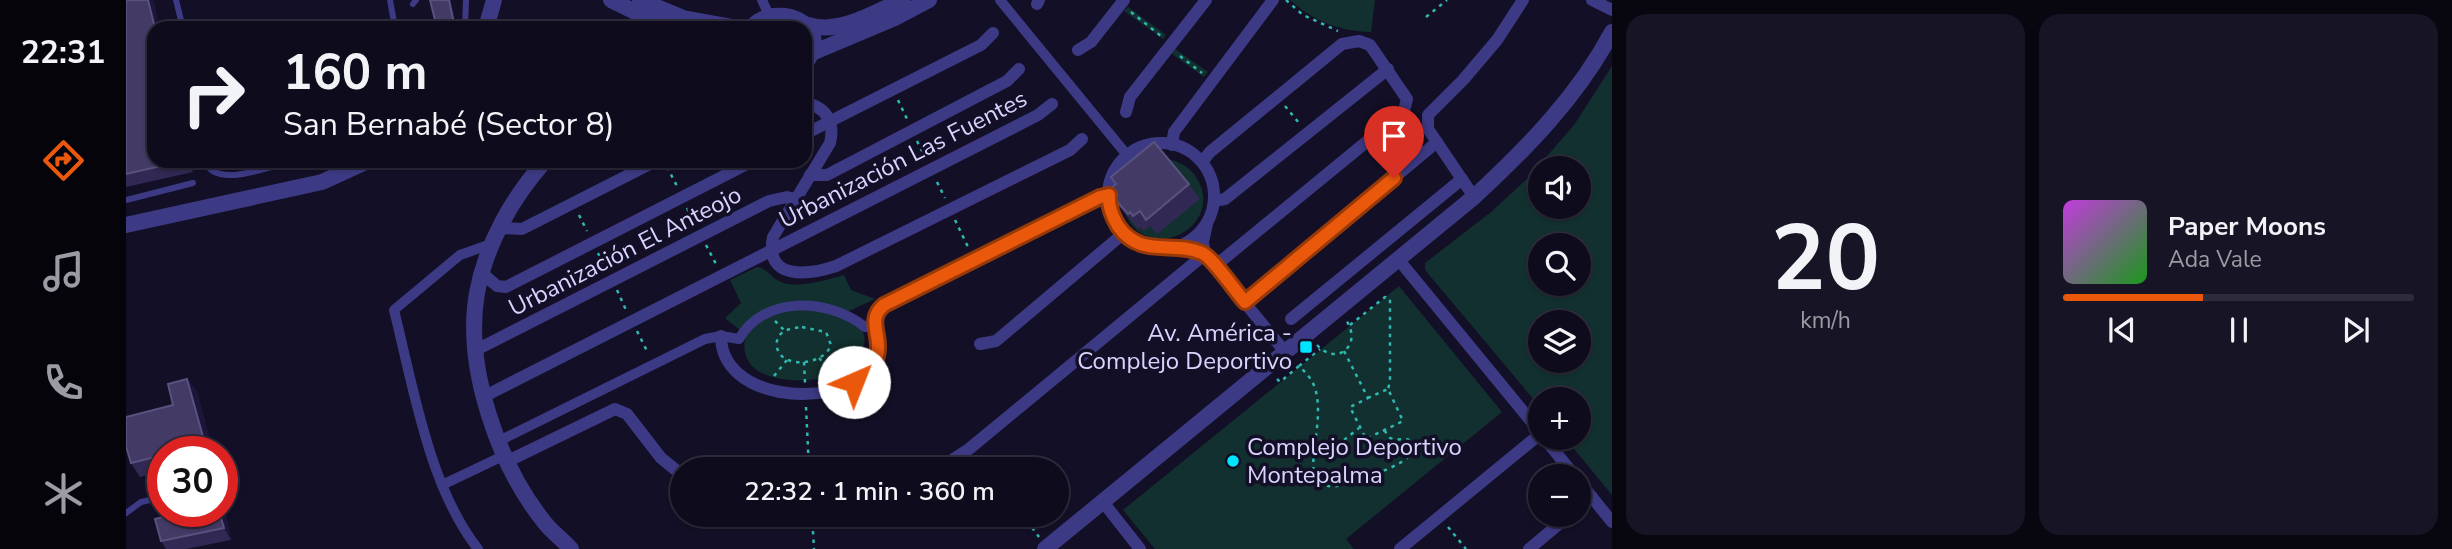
<!DOCTYPE html>
<html lang="es">
<meta charset="utf-8">
<style>
:root{--surface:#0e0b1c;--page:#171425;--text:#f1f3f6;--muted:#9b9ba3;--line:#2e2b3b;--accent:#ea580c}
body{margin:0;font-family:"Nunito Sans",sans-serif;background:var(--page);color:var(--text);height:100vh;display:flex;flex-direction:column;font-size:26px;white-space:nowrap}
*{box-sizing:border-box;margin:0}
p{font-size:23px;color:var(--muted)}
.icon{flex:none;width:38px;height:38px;fill:none;stroke:currentColor;stroke-width:2;stroke-linecap:round;stroke-linejoin:round}
.map{position:relative;flex:1;overflow:hidden}
.side{display:flex;flex-direction:column;gap:14px;padding:14px;background:#08060f;width:840px}
.side>*{flex:none}
.banner{position:absolute;left:21px;top:21px;width:665px;height:147px;border-radius:21px;box-shadow:0 2px 5px #0004,0 0 0 2px var(--line);background:#0e0b1c;color:var(--text);overflow:hidden}
.tools{position:absolute;left:1402px;top:156px;display:grid;gap:14px}
.tools a{display:grid;place-items:center;width:63px;height:63px;border-radius:50%;background:var(--surface);box-shadow:0 2px 5px #0004,0 0 0 2px var(--line);font-size:35px}
.speed{position:absolute;left:21px;top:436px;display:flex;gap:14px;font-size:35px;font-weight:700;text-align:center}
.speed>*{display:grid;place-content:center;width:91px;height:91px;border-radius:50%;background:var(--surface);box-shadow:0 2px 5px #0004,0 0 0 2px var(--line);line-height:1}
.speed .limit{border:10px solid #d22;background:#fff;color:#111}
.pin{position:absolute;display:grid;place-items:center;width:60px;height:60px;color:#fff;margin:-72px -30px;border-radius:50% 50% 50% 0;rotate:-45deg;box-shadow:0 0 7px #0007}
.pin .icon{rotate:45deg}
.me{position:absolute;width:77px;margin:-38px;rotate:44deg;stroke-linejoin:round;filter:drop-shadow(0 0 5px #0008)}
.turn{display:flex;align-items:center;gap:24px;height:147px;padding:0 21px;font-size:32px}
.turn .icon{width:91px;height:91px;stroke-width:2.5}
.turn b{display:block;font-size:49px;line-height:60px}
.side .widget{flex:1;display:flex;flex-direction:column;justify-content:center;gap:10px;min-width:0;padding:0 24px;border-radius:21px;background:var(--page)}
.side .dial{align-items:center;gap:0}
.dial b{font-size:91px;line-height:1}
.song{display:flex;align-items:center;gap:21px}
.cover{width:84px;height:84px;border-radius:10px;background:linear-gradient(135deg,hsl(290 70% 55%),hsl(120 70% 35%))}
.played{height:7px;border-radius:4px;background:linear-gradient(90deg,var(--accent) 40%,var(--line) 40%)}
.keys{display:flex;justify-content:space-around;direction:ltr}
.side .tiles{flex:1;display:grid;gap:14px;grid-template-columns:repeat(2,1fr)}
.trip{position:absolute;left:544px;top:457px;width:399px;height:70px;border-radius:35px;background:var(--surface);box-shadow:0 2px 5px #0004,0 0 0 2px var(--line);font-weight:600;line-height:70px;text-align:center}
main{display:flex;flex:1;min-height:0}
.tabs{display:flex;flex-direction:column;width:126px;justify-content:space-around;align-items:center;background:#06040b;color:var(--muted)}
.tabs .icon{width:49px;height:49px}
.tabs .selected{color:var(--accent)}
.tabs b{font-size:32px;color:var(--text)}
.map>svg:first-child{display:block}
.green{fill:#12302f;fill-rule:evenodd}
.lines{fill:none;stroke-linecap:round;stroke-linejoin:round}
.path{stroke:#2fb8b0;stroke-width:2.5;stroke-dasharray:3.5 5;stroke-linecap:butt}
.service{stroke:#3d3a85;stroke-width:6}
.pedestrian{stroke:#3d3a85;stroke-width:10}
.minor{stroke:#3d3a85;stroke-width:12}
.tertiary{stroke:#3d3a85;stroke-width:16}
.wall{fill:#312854}
.shaded-wall{fill:#1d163a}
.building{fill:#433a66;stroke:#5a527e;stroke-width:2}
.route-casing{stroke:#983908;stroke-width:18}
.route{stroke:#ea580c;stroke-width:12}
.poi-dot{fill:#00e5ff;stroke:#130f26;stroke-width:2.5}
.labels{text-anchor:middle;stroke-width:7;stroke-linejoin:round;paint-order:stroke}
.street-label{font-size:24px;fill:#d9d4ff;stroke:#130f26}
.poi-label{font-size:24px;fill:#d9d4ff;stroke:#130f26;text-anchor:end}
</style>
<main>
<nav class="tabs">
<b>22:31</b>
<svg class="icon selected" aria-label="directions" viewBox="0 0 24 24"><path d="M12 3l9 9-9 9-9-9zM9 14v-3h6M13 9l2 2-2 2"/></svg>
<svg class="icon" aria-label="music" viewBox="0 0 24 24"><path d="M9 18V5l10-2v13"/><circle cx="6" cy="18" r="3"/><circle cx="16" cy="16" r="3"/></svg>
<svg class="icon" aria-label="phone" viewBox="0 0 24 24"><path d="M5 4h4l2 5-3 2q2 4 5 5l2-3 5 2v4C11 20 4 13 5 4z"/></svg>
<svg class="icon" aria-label="climate" viewBox="0 0 24 24"><path d="M12 3v18M4 7l16 10M4 17L20 7"/></svg>
</nav>
<div class="map">
<svg width="1486" height="549" viewBox="0 0 1486 549">
<rect width="100%" height="100%" fill="#130f26"/>
<g class="green">
<path d="M1164 0H1249L1245 32C1213 31 1189 22 1164 0Z"/>
<path d="M1002 7 1040 35 1037 39 998 11Z"/>
<path d="M1049 49 1082 72 1078 77 1046 54Z"/>
<path d="M1486 66V495L1439 438H1452V399H1414V407L1299 270V263L1365 212 1402 178 1448 125ZM1452 168V206H1414V168ZM1452 245V284H1414V245ZM1452 322V360H1414V322Z"/>
<path d="M1038 158C1052 161 1063 166 1070 177 1103 227 1015 272 996 205Z"/>
<path d="M631 267C641 268 645 278 655 282 673 289 699 280 718 275L725 290 749 299 723 311 719 318C723 320 729 323 733 326 747 341 732 363 718 371 687 387 606 387 620 335L599 318 615 303 604 280Z"/>
<path d="M1273 286 1376 412 1220 539 1228 549H1029L997 510Z"/>
</g>
<g class="lines">
<g class="path">
<path d="M1160 0 1177 15 1212 31"/>
<path d="M1005 12 1035 36"/>
<path d="M1300 17 1321 0"/>
<path d="M1054 56 1076 73"/>
<path d="M772 100 781 119"/>
<path d="M1159 106 1173 123"/>
<path d="M791 141 799 157"/>
<path d="M541 167 551 186"/>
<path d="M811 182 819 198"/>
<path d="M561 208 569 224"/>
<path d="M453 215 461 231"/>
<path d="M829 220 843 249"/>
<path d="M580 245 590 264"/>
<path d="M472 253 480 269"/>
<path d="M491 290 500 310"/>
<path d="M649 321 659 331"/>
<path d="M1224 325 1259 297 1264 299V382L1262 389"/>
<path d="M676 327 700 332 705 345C700 361 672 367 658 358 648 351 648 336 659 331 664 328 670 328 676 327Z"/>
<path d="M511 331 522 353"/>
<path d="M1191 345C1211 367 1237 345 1220 320"/>
<path d="M1218 351 1242 398 1224 407 1240 439 1277 421 1262 389 1242 398"/>
<path d="M693 358 710 376"/>
<path d="M678 362 679 383"/>
<path d="M1173 366 1194 349"/>
<path d="M648 376 661 360"/>
<path d="M1151 379 1154 382 1173 366C1180 373 1186 379 1189 388 1205 440 1146 520 1257 471 1269 466 1287 458 1290 445 1284 435 1273 442 1264 438L1258 430"/>
<path d="M680 407 683 469"/>
<path d="M1187 454 1218 440 1233 428"/>
<path d="M850 457 859 469"/>
<path d="M686 514 688 549"/>
<path d="M896 514 913 537"/>
<path d="M1322 527 1340 549"/>
</g>
<g class="service">
<path d="M50 0 57 28"/>
<path d="M264 0 269 28"/>
<path d="M287 4 290 0"/>
<path d="M339 28 340 0"/>
<path d="M79 161C89 190 145 166 166 161"/>
<path d="M0 200 67 183"/>
<path d="M0 513 15 502 37 497"/>
</g>
<g class="pedestrian">
<path d="M636 0 641 11"/>
<path d="M874 0 1001 155"/>
<path d="M373 441 579 339 595 336 613 339C638 295 703 298 739 327L749 325"/>
<path d="M316 485 379 455"/>
<path d="M352 549C303 487 287 386 268 310L334 255 365 244"/>
</g>
<g class="minor">
<path d="M1466 0 1486 10"/>
<path d="M911 4 913 0"/>
<path d="M952 50 965 42 998 0"/>
<path d="M679 103C701 107 709 123 704 143L647 237C638 281 683 275 710 266L944 150 956 139"/>
<path d="M1000 112 1004 97 1080 0"/>
<path d="M679 134 855 45 867 33"/>
<circle cx="1035" cy="196" r="53"/>
<path d="M1046 145 1048 132 1147 0"/>
<path d="M1076 162 1084 152 1216 44 1233 41 1244 45 1281 99 1278 111 1089 266"/>
<path d="M684 175H701L881 81 893 69"/>
<path d="M1348 197 1302 129V115L1337 80 1371 40 1397 0"/>
<path d="M1088 201 1099 199 1262 69"/>
<path d="M1081 224 1077 242 1079 254 1160 353"/>
<path d="M374 228 396 229 530 161"/>
<path d="M1272 259 1414 432"/>
<path d="M356 273 371 286 380 287 627 161"/>
<path d="M1119 302 1311 142"/>
<path d="M1165 319 1336 179"/>
<path d="M595 336C595 400 704 409 741 373 767 348 736 322 758 305L963 201 983 195"/>
<path d="M854 344 870 341 998 233"/>
<path d="M350 350 643 201 661 197 670 199"/>
<path d="M357 397 912 115 926 104"/>
<path d="M1418 438 1449 476"/>
<path d="M382 461 489 409 501 414 535 458 556 475"/>
<path d="M812 469 843 449 1079 254"/>
<path d="M1452 480 1486 522"/>
<path d="M977 502 1014 549"/>
<path d="M1452 508 1466 497"/>
<path d="M1274 549 1414 434"/>
<path d="M1403 549 1445 514"/>
</g>
<g class="tertiary">
<path d="M485 0 530 22 550 28"/>
<path d="M514 0 557 18 612 28"/>
<path d="M683 25C712 35 750 12 776 0"/>
<path d="M360 28 368 0"/>
<path d="M625 28C649 0 710 23 679 64"/>
<path d="M686 53 769 18 803 0"/>
<path d="M419 161C386 198 360 244 351 293 338 366 372 465 419 523 426 532 437 540 445 549"/>
<path d="M0 225 196 182 242 161"/>
<path d="M919 549 1348 197C1401 148 1452 96 1486 32"/>
</g>
</g>
<g class="wall">
<path d="M0 0H27L34 28H28V161H65L67 172 0 187Z"/>
<path d="M985 177 1063 184 1074 199 1031 234 1024 226 1018 231 1014 227 1012 229 992 205 982 191 990 184Z"/>
<path d="M61 379 71 392 87 452H37V471L14 477 5 463 47 405Z"/>
<path d="M100 515 105 540 60 549H40L35 541Z"/>
</g>
<g class="shaded-wall">
<path d="M22 0H27L28 1 34 28H29Z"/>
<path d="M323 0H325L331 28H329Z"/>
<path d="M60 161H65L67 172Z"/>
<path d="M61 379 71 392 87 452H85L79 444Z"/>
<path d="M96 510 100 515 105 540 98 528 93 511Z"/>
</g>
<g class="building">
<path d="M0 0H22L29 28 28 161H57L0 174Z"/>
<path d="M304 0H323L329 28H311Z"/>
<path d="M1028 142 1063 184 1020 220 1014 211 1007 216 1004 212 1002 214 982 191 990 184 985 177Z"/>
<path d="M61 379 79 444 49 452H37V455L5 463 0 446V417L47 405 42 384Z"/>
<path d="M61 511H93L98 528 35 541 29 519Z"/>
</g>
<g class="lines">
<g class="route-casing">
<path id="route" d="M728 382C777 350 732 326 758 305L974 197 983 195C982 206 986 216 992 226 1015 259 1046 240 1076 253 1086 257 1110 292 1119 302L1268 178"/>
</g>
<use href="#route" class="route"/>
</g>
<g class="poi-dot">
<rect x="1173" y="340" width="14" height="14" rx="3.5"/>
<circle cx="1107" cy="461" r="7"/>
</g>
<g class="labels">
<g class="street-label">
<text transform="translate(777 159) rotate(-27)" y="8">Urbanización Las Fuentes</text>
<text transform="translate(499 251) rotate(-27)" y="8">Urbanización El Anteojo</text>
</g>
<g class="poi-label">
<text x="1166" y="341">Av. América -<tspan x="1166" dy="28">Complejo Deportivo</tspan></text>
<text x="1121" y="455" text-anchor="start">Complejo Deportivo<tspan x="1121" dy="28">Montepalma</tspan></text>
</g>
</g>
</svg>
<div class="tools">
<a><svg class="icon" aria-label="sound" viewBox="0 0 24 24"><path d="M4 9h4l5-4v14l-5-4H4zM17 9q2 3 0 6"/></svg></a>
<a><svg class="icon" aria-label="search" viewBox="0 0 24 24"><circle cx="10" cy="10" r="6"/><path d="M15 15l6 6"/></svg></a>
<a><svg class="icon" aria-label="layers" viewBox="0 0 24 24"><path d="M12 4l9 5-9 5-9-5zM3 14l9 5 9-5"/></svg></a>
<a>+</a>
<a>−</a>
</div>
<div class="speed"><div class="limit">30</div></div>
<div class="pin" style="left:1268px;top:178px;background:#d93025"><svg class="icon" aria-label="arrive" viewBox="0 0 24 24"><path d="M6 21V4h12l-3 4 3 4H6"/></svg></div>
<svg class="me" style="left:728px;top:382px" viewBox="-20 -20 40 40"><circle r="19" fill="#fff"/><path d="M0-13L10 11 0 6-10 11z" fill="#ea580c"/></svg>
<div class="trip">22:32 · 1 min · 360 m</div>
<div class="banner">
<div class="turn"><svg class="icon" aria-label="right" viewBox="0 0 24 24"><path d="M7 20v-9h11M14 6l5 5-5 5"/></svg><div><b>160 m</b>San Bernabé (Sector 8)</div></div>
</div>
</div>
<section class="side">
<div class="tiles">
<div class="widget dial"><b>20</b><p>km/h</p></div>
<div class="widget">
<div class="song"><i class="cover"></i><div><b>Paper Moons</b><p>Ada Vale</p></div></div>
<div class="played"></div>
<div class="keys"><svg class="icon" aria-label="previous" viewBox="0 0 24 24"><path d="M18 5L8 12l10 7zM5 5v14"/></svg><svg class="icon" aria-label="pause" viewBox="0 0 24 24"><path d="M8 5v14M16 5v14"/></svg><svg class="icon" aria-label="next" viewBox="0 0 24 24"><path d="M6 5l10 7-10 7zM19 5v14"/></svg></div>
</div>
</div>
</section>
</main>
